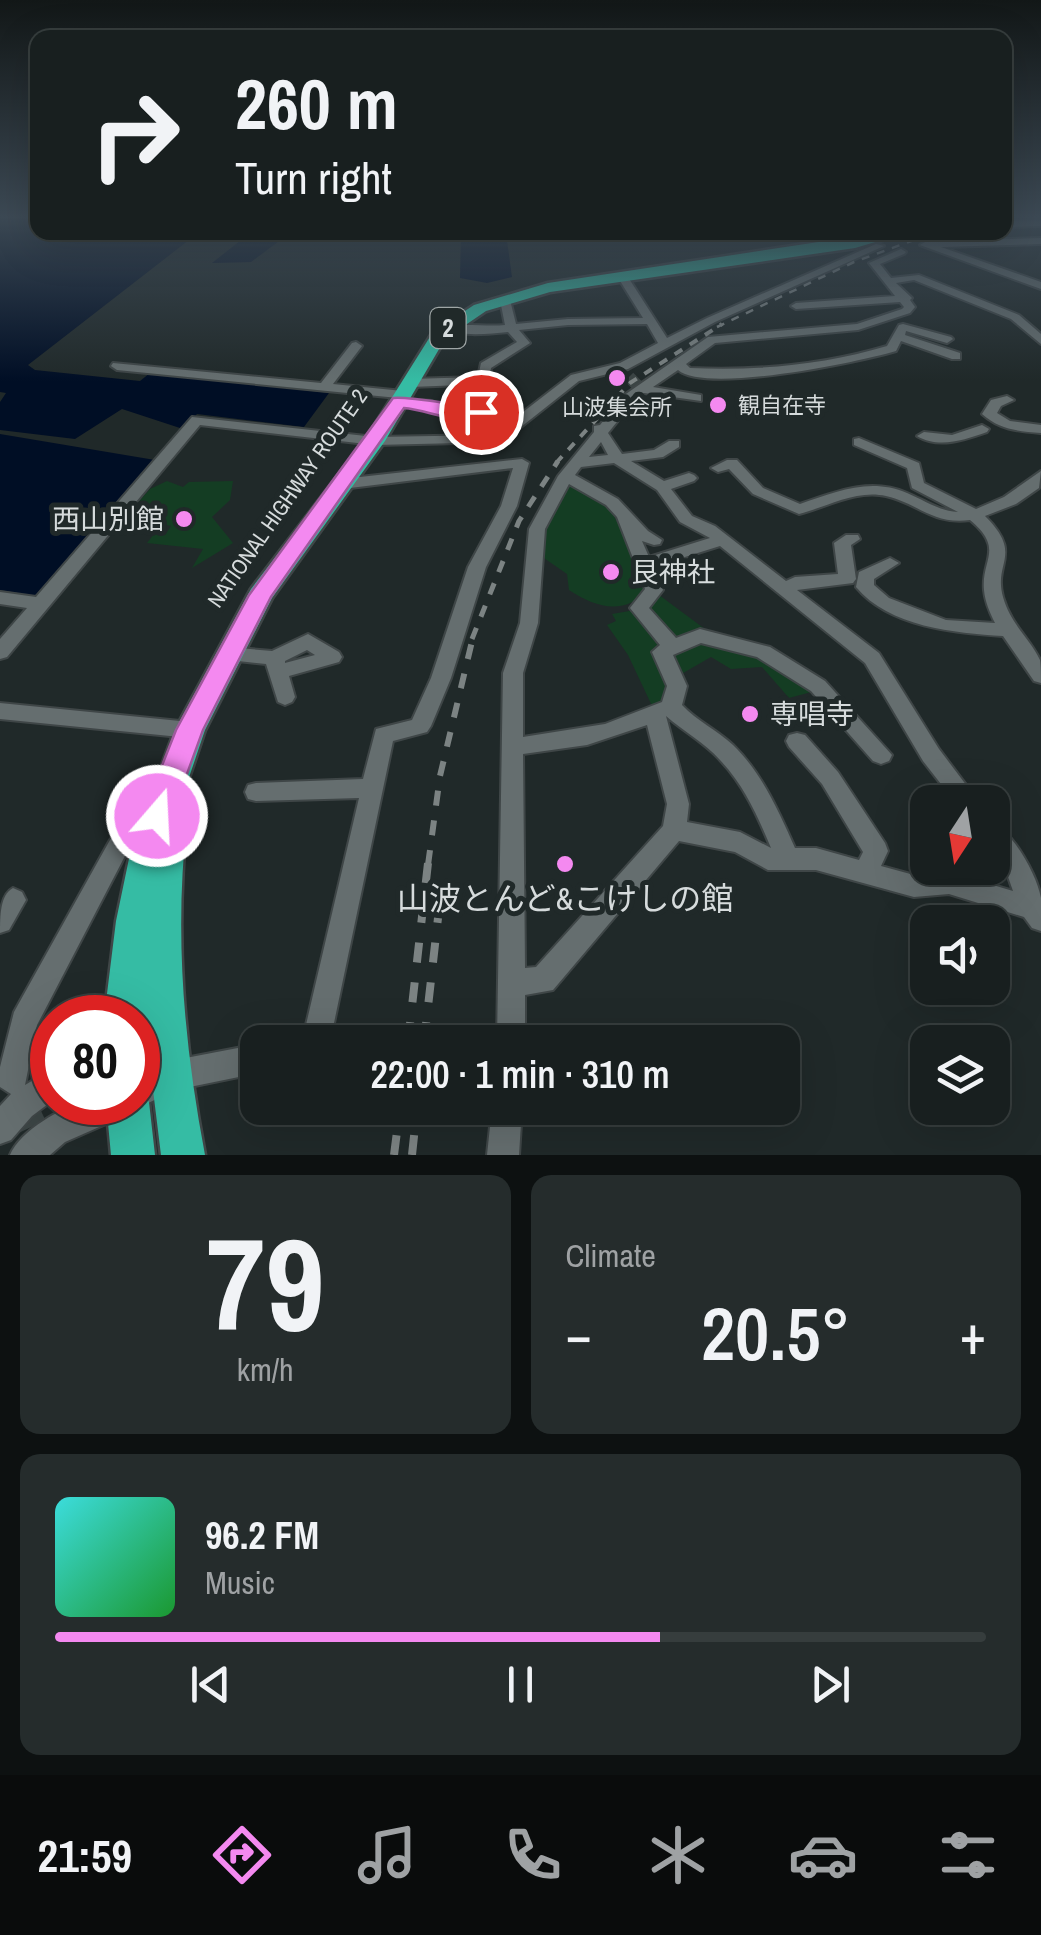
<!DOCTYPE html>
<meta charset="utf-8">
<style>
:root{--surface:#181f1f;--page:#252c2c;--text:#f1f3f6;--muted:#9fa2a4;--line:#363d3d;--accent:#f489f0}
body{margin:0;font-family:"Archivo Narrow","Noto Sans JP",sans-serif;background:var(--page);color:var(--text);height:100vh;display:flex;flex-direction:column;font-size:38px;white-space:nowrap}
*{box-sizing:border-box;margin:0}
p{font-size:32px;color:var(--muted)}
.icon{flex:none;width:55px;height:55px;fill:none;stroke:currentColor;stroke-width:2;stroke-linecap:round;stroke-linejoin:round}
.map{position:relative;height:1155px;overflow:hidden}
.sheet{display:flex;flex-direction:column;gap:20px;padding:20px;background:#0d1111;flex:1}
.sheet>*{flex:none}
.guide{position:absolute;left:30px;top:30px;width:982px;height:210px;border-radius:20px;box-shadow:0 10px 40px #0002,0 0 0 2px var(--line);background:#181f1f;color:var(--text);overflow:hidden}
.needle{width:65px;rotate:192deg}
.tools{position:absolute;left:910px;top:785px;display:grid;gap:20px}
.tools a{display:grid;place-items:center;width:100px;height:100px;border-radius:20px;background:var(--surface);box-shadow:0 10px 40px #0002,0 0 0 2px var(--line);font-size:50px}
.speed{position:absolute;left:30px;top:995px;display:flex;gap:20px;font-size:50px;font-weight:700;text-align:center}
.speed>*{display:grid;place-content:center;width:130px;height:130px;border-radius:50%;background:var(--surface);box-shadow:0 10px 40px #0002,0 0 0 2px var(--line);line-height:1}
.speed .limit{border:15px solid #d22;background:#fff;color:#111}
.pin{position:absolute;display:grid;place-items:center;width:85px;height:85px;color:#fff;margin:-42px;border:5px solid #fff;border-radius:50%;box-shadow:0 2px 10px #0007}
.me{position:absolute;width:110px;margin:-55px;rotate:19deg;stroke-linejoin:round;filter:drop-shadow(0 0 8px #0008)}
.turn{display:flex;align-items:center;gap:35px;height:210px;padding:0 40px;font-size:45px}
.turn .icon{width:130px;height:130px;stroke-width:2.5}
.turn b{display:block;font-size:70px;line-height:85px}
.big{font-size:75px;font-weight:600;line-height:1.1}
.sheet .widget{flex:1;display:flex;flex-direction:column;justify-content:center;gap:15px;min-width:0;padding:0 35px;border-radius:20px;background:var(--page)}
.sheet .dial{align-items:center;gap:0}
.dial b{font-size:130px;line-height:1}
.song{display:flex;align-items:center;gap:30px}
.cover{width:120px;height:120px;border-radius:15px;background:linear-gradient(135deg,hsl(180 70% 55%),hsl(130 70% 35%))}
.played{height:10px;border-radius:5px;background:linear-gradient(90deg,var(--accent) 65%,var(--line) 65%)}
.keys{display:flex;justify-content:space-around;direction:ltr}
.heat{display:flex;justify-content:space-between;align-items:center;font-size:55px;direction:ltr}
.sheet .tiles{flex:1;display:grid;gap:20px;grid-template-columns:1fr 1fr}
.widget:last-child{grid-column:span 2}
.trip{position:absolute;left:240px;top:1025px;width:560px;height:100px;border-radius:20px;background:var(--surface);box-shadow:0 10px 40px #0002,0 0 0 2px var(--line);font-weight:600;line-height:100px;text-align:center}
.menu{display:flex;height:160px;justify-content:space-around;align-items:center;background:#0a0c0c;color:var(--muted)}
.menu .icon{width:70px;height:70px}
.menu .active{color:var(--accent)}
.menu b{font-size:45px;color:var(--text)}
.map>svg:first-child{display:block}
.green{fill:#143d23}
.water{fill:#000e25}
.lines{fill:none;stroke-linecap:round;stroke-linejoin:round}
.minor-tunnel-far1{stroke:#3b4444;stroke-width:12;stroke-dasharray:12 6;stroke-linecap:butt}
.minor-tunnel{stroke:#3b4444;stroke-width:28;stroke-dasharray:28 14;stroke-linecap:butt}
.minor-casing{stroke:#3f4647;stroke-width:4}
.highway-casing{stroke:#3f4647;stroke-width:5}
.minor{fill:#656e6f;fill-rule:evenodd}
.highway{fill:#35bca4;fill-rule:evenodd}
.rail-far4{stroke:#7c8383;stroke-width:2.5;stroke-dasharray:8 8;stroke-linecap:butt}
.rail-far3{stroke:#7c8383;stroke-width:4;stroke-dasharray:9 9;stroke-linecap:butt}
.rail-far2{stroke:#7c8383;stroke-width:5;stroke-dasharray:12 12;stroke-linecap:butt}
.rail-far1{stroke:#7c8383;stroke-width:6;stroke-dasharray:15 15;stroke-linecap:butt}
.rail{stroke:#7c8383;stroke-width:8;stroke-dasharray:20 20;stroke-linecap:butt}
.route{fill:#f489f0;stroke:#9f599c;stroke-width:2.5}
.poi-dot{fill:#f489f0;stroke:#202929;stroke-width:4}
.labels{text-anchor:middle;stroke-width:10;stroke-linejoin:round;paint-order:stroke}
.far-poi-label{font-size:22px;fill:#d6dbdc;stroke:#202929;text-anchor:start}
.far-street-label{font-size:22px;fill:#d6dbdc;stroke:#202929}
.shield{fill:#202929;stroke:#9fa6a6;stroke-width:2.5}
.shield-label{font-size:25px;font-weight:bold;fill:#d6dbdc}
.poi-label{font-size:28px;fill:#d6dbdc;stroke:#202929;text-anchor:start}
.near-poi-label{font-size:32px;fill:#d6dbdc;stroke:#202929}
</style>
<div class="map">
<svg width="1041" height="1155" viewBox="0 0 1041 1155">
<rect width="100%" height="100%" fill="#202929"/>
<g class="green">
<path d="M167 481 183 487 189 482 233 481 230 500 212 517 233 543 192 568 203 549 147 543 154 534 165 535 171 526 140 519 117 526 150 489Z"/>
<path d="M579 486 608 503 649 589C626 615 597 609 569 590L567 574 541 556 540 530 563 487Z"/>
<path d="M655 592 740 655 750 650 815 691 789 698 762 667 731 669 711 657 671 680 669 705 653 708 628 655 607 625 616 621 612 614 635 610Z"/>
</g>
<g class="water">
<path d="M0 219H37L38 232 198 233 28 365 35 370 140 381 150 373 329 393 304 427 197 414 183 429 122 409 75 439 0 430V402L6 393 0 392Z"/>
<path d="M250 233H290L251 262 212 263Z"/>
<path d="M461 233H506L512 277 487 283 460 278Z"/>
<path d="M0 434 155 460 36 596 0 590Z"/>
</g>
<g class="lines">
<path class="minor-tunnel-far1" d="M629 377 641 389"/>
<path class="minor-tunnel" d="M21 1101 46 1155"/>
<g class="minor-casing">
<g id="minor">
<path d="M1041 220V226L1005 227V221Z"/>
<path d="M1041 238V244L941 247 1041 282V289L920 245 925 242Z"/>
<path d="M876 244 884 246 715 322 628 369 579 381 502 442 375 445 200 425 7 657 0 659V639L27 608 0 604V592L36 597 192 417 375 437 494 435 514 419 508 414 451 418 429 409 394 405 392 402 398 398 117 370 111 366 113 363 321 383 352 343 356 342 362 346 333 384 403 391 410 395 405 399 432 401 453 410 511 406 523 412 571 375 620 363 658 343 647 324 568 325 519 330 530 343 491 368 489 384 410 387 404 383 410 379 478 377 481 363 517 342 508 332C487 334 460 337 441 328 456 322 486 327 505 325L501 305 492 304V300H510L516 324 568 319 643 318 617 276 622 273 626 274 667 338 707 318Z"/>
<path d="M901 249 906 252 904 254 880 264 891 278 919 275 1019 315 1041 334V344L1011 319 914 280 896 283 912 298 910 300 915 307 910 313 858 330 715 343 686 364 690 368C758 371 823 365 887 346L899 325 903 324 951 337 953 339 947 343 906 331 905 335 960 353V359H952L901 341 896 351C859 362 706 394 678 370L653 387 701 395V401L644 393 633 402 608 433 622 454 654 450 669 441H679V447L663 457 631 461 664 481 689 473 694 475 697 478 694 481 671 489 692 516 715 526 786 581 795 577 838 574 834 543 846 535H858L860 539 851 545 856 579 853 583 797 590 879 653 939 749 979 802H955L923 761 865 663 720 546 653 567 663 590 649 608 676 638 700 629 770 647 825 681 892 755 889 761 881 764 873 761 811 691 757 657 701 643 673 655 687 686 682 705C697 721 717 730 733 745 762 773 779 812 795 848H816L859 860 863 852 822 784 789 747 786 741 789 735 797 733 805 735 838 772 885 843 888 851 881 866 914 875 949 872 1013 891 1006 871 992 853V824C1014 832 1037 876 1041 898 1041 908 1041 921 1041 931L1032 928 1024 917 949 894 914 897 816 870H768L735 852 679 841 553 990 525 995V1042H497L503 673 520 623 529 529 558 476 594 432V426L600 425 623 396 708 337 857 324 902 309 904 307 900 302 796 309 791 306 796 303 895 296 869 263ZM601 442 608 455 589 457ZM614 463 657 490 680 522 710 538 649 557 642 541 654 545 660 544 662 540 648 531 618 499 575 475 581 467ZM569 484 606 505 617 517 645 589 630 608 660 645 652 652 667 686 662 702 605 724 523 737V673L538 623 545 529ZM666 716C683 731 705 743 720 760 744 785 758 817 771 848L740 832 687 822 689 804ZM647 725 667 804 663 826 536 967 525 968 523 754 587 745Z"/>
<path d="M1007 396 1014 400 1001 406 997 413 1010 421 1041 425V433C1018 431 1000 430 982 414L991 400Z"/>
<path d="M982 425 989 429 987 432C964 440 939 449 917 436L924 432 952 435Z"/>
<path d="M859 438 919 463 924 483 976 509 1004 497 1041 471 1039 488 1016 504 985 516C1024 555 993 562 1003 597 1011 625 1029 637 1040 660 1041 666 1041 676 1041 683L1034 681 1003 636C955 633 889 627 856 587L859 572 890 558 899 563 874 579V585L889 598 946 620 995 623C990 613 985 602 984 590 981 559 1005 549 970 520 932 525 918 503 886 496 857 489 826 507 799 514L753 494 729 469 718 472 711 468 727 460H737L763 488 800 504C835 492 870 477 907 493 924 500 939 511 958 512L912 488 907 468 854 445V439Z"/>
<path d="M522 459 529 463 517 506 486 567 451 678 431 726 427 732 393 741 330 1042H302L359 798 256 801 248 799 245 792 248 785 256 783 363 779 376 729 412 720 431 678 468 567 501 506 513 468 342 489 334 484 342 479Z"/>
<path d="M308 634 339 652 342 657 339 662 289 676 295 697 292 702 285 705 278 702 266 664 220 659 217 654 220 649 227 647 272 651ZM307 650 315 655 285 663V661Z"/>
<path d="M0 703 190 722 197 724 201 730 197 736 190 738 0 719Z"/>
<path d="M157 789 165 792 168 799 165 806 126 854 37 1025 25 1085 52 1069V1101L32 1116 11 1140 0 1144V1106L11 1094 0 1087V1067L14 1012 110 840 149 792Z"/>
<path d="M13 888 22 892 26 900 9 930 0 933C0 916 0 895 13 888Z"/>
<path d="M258 1044V1073L175 1090 138 1108 133 1106 131 1113 65 1142 50 1155H10C20 1131 63 1105 89 1102 105 1101 121 1102 138 1102V1054L170 1061Z"/>
<path d="M492 1108H522L519 1155H487Z"/>
</g>
</g>
<g class="highway-casing">
<g id="highway">
<path d="M885 232H909L855 248 550 292 486 311 445 339 385 441 272 598 205 730 178 810 187 821C174 934 184 1044 205 1155H161L144 1017 138 1032V1018H104L116 921 131 849 175 730 251 589 366 439 433 332 474 305 548 283Z"/>
<path d="M138 1085 149 1102 155 1155H111L106 1102H138Z"/>
</g>
</g>
<use href="#minor" class="minor"/>
<use href="#highway" class="highway"/>
<path class="rail-far4" d="M717 327 854 262 936 232"/>
<path class="rail-far3" d="M556 463 630 383 722 324"/>
<path class="rail-far2" d="M472 639 519 521 558 461"/>
<path class="rail-far1" d="M428 865 440 776 473 637"/>
<g class="rail">
<path d="M408 1042 428 863"/>
<path d="M424 1042 438 918"/>
<path d="M394 1155 400 1108"/>
<path d="M412 1155 417 1108"/>
</g>
</g>
<linearGradient id="sky" x2="0" y2="1"><stop stop-color="#121717"/><stop offset="0.57" stop-color="#3c4954"/><stop offset="1" stop-color="#3c4954" stop-opacity="0"/></linearGradient>
<rect width="1041" height="381" fill="url(#sky)"/>
<path class="route" d="M393 398C405 396 484 408 490 412 466 430 431 410 404 408L271 597 203 730 168 826 157 829 147 826 142 816 176 730 249 595Z"/>
<g class="poi-dot">
<circle cx="617" cy="378" r="10"/>
<circle cx="718" cy="405" r="10"/>
<circle cx="184" cy="519" r="10"/>
<circle cx="611" cy="572" r="10"/>
<circle cx="750" cy="714" r="10"/>
<circle cx="565" cy="864" r="10"/>
</g>
<g class="labels">
<g class="far-poi-label">
<text x="738" y="413">観自在寺</text>
<text x="617" y="415" text-anchor="middle">山波集会所</text>
</g>
<g class="far-street-label">
<text transform="translate(287 498) rotate(-55)" y="8">NATIONAL HIGHWAY ROUTE 2</text>
</g>
<rect class="shield" x="430.5" y="308" width="35" height="40" rx="8"/>
<g class="shield-label">
<text x="448" y="337">2</text>
</g>
<g class="poi-label">
<text x="164" y="529" text-anchor="end">西山別館</text>
<text x="631" y="582">艮神社</text>
<text x="770" y="724">専唱寺</text>
</g>
<g class="near-poi-label">
<text x="565" y="910">山波とんど&amp;こけしの館</text>
</g>
</g>
</svg>
<div class="tools">
<a><svg class="needle" viewBox="-14 -14 28 28"><path d="M0-13l5 13h-10z" fill="#e53935"/><path d="M0 13l5-13h-10z" fill="#9fa2a4"/></svg></a>
<a><svg class="icon" aria-label="sound" viewBox="0 0 24 24"><path d="M4 9h4l5-4v14l-5-4H4zM17 9q2 3 0 6"/></svg></a>
<a><svg class="icon" aria-label="layers" viewBox="0 0 24 24"><path d="M12 4l9 5-9 5-9-5zM3 14l9 5 9-5"/></svg></a>
</div>
<div class="speed"><div class="limit">80</div></div>
<div class="pin" style="left:481px;top:412px;background:#d93025"><svg class="icon" aria-label="arrive" viewBox="0 0 24 24"><path d="M6 21V4h12l-3 4 3 4H6"/></svg></div>
<svg class="me" style="left:157px;top:816px" viewBox="-20 -20 40 40"><circle r="17" fill="#f489f0" stroke="#fff" stroke-width="3"/><path d="M0-11L8 9 0 5-8 9z" fill="#fff"/></svg>
<div class="trip">22:00 · 1 min · 310 m</div>
<div class="guide">
<div class="turn"><svg class="icon" aria-label="right" viewBox="0 0 24 24"><path d="M7 20v-9h11M14 6l5 5-5 5"/></svg><div><b>260 m</b>Turn right</div></div>
</div>
</div>
<section class="sheet">
<div class="tiles">
<div class="widget dial"><b>79</b><p>km/h</p></div>
<div class="widget"><p>Climate</p>
<div class="heat"><a>−</a><b class="big">20.5°</b><a>+</a></div>
</div>
<div class="widget">
<div class="song"><i class="cover"></i><div><b>96.2 FM</b><p>Music</p></div></div>
<div class="played"></div>
<div class="keys"><svg class="icon" aria-label="previous" viewBox="0 0 24 24"><path d="M18 5L8 12l10 7zM5 5v14"/></svg><svg class="icon" aria-label="pause" viewBox="0 0 24 24"><path d="M8 5v14M16 5v14"/></svg><svg class="icon" aria-label="next" viewBox="0 0 24 24"><path d="M6 5l10 7-10 7zM19 5v14"/></svg></div>
</div>
</div>
</section>
<nav class="menu">
<b>21:59</b>
<svg class="icon active" aria-label="directions" viewBox="0 0 24 24"><path d="M12 3l9 9-9 9-9-9zM9 14v-3h6M13 9l2 2-2 2"/></svg>
<svg class="icon" aria-label="music" viewBox="0 0 24 24"><path d="M9 18V5l10-2v13"/><circle cx="6" cy="18" r="3"/><circle cx="16" cy="16" r="3"/></svg>
<svg class="icon" aria-label="phone" viewBox="0 0 24 24"><path d="M5 4h4l2 5-3 2q2 4 5 5l2-3 5 2v4C11 20 4 13 5 4z"/></svg>
<svg class="icon" aria-label="climate" viewBox="0 0 24 24"><path d="M12 3v18M4 7l16 10M4 17L20 7"/></svg>
<svg class="icon" aria-label="car" viewBox="0 0 24 24"><path d="M5 17H2v-5l4-1 3-4h7l3 4 3 1v5h-3M9 17h6M6 11h13"/><circle cx="7" cy="17" r="2"/><circle cx="17" cy="17" r="2"/></svg>
<svg class="icon" aria-label="filters" viewBox="0 0 24 24"><path d="M4 7h16M4 17h16"/><circle cx="9" cy="7" r="2"/><circle cx="15" cy="17" r="2"/></svg>
</nav>
